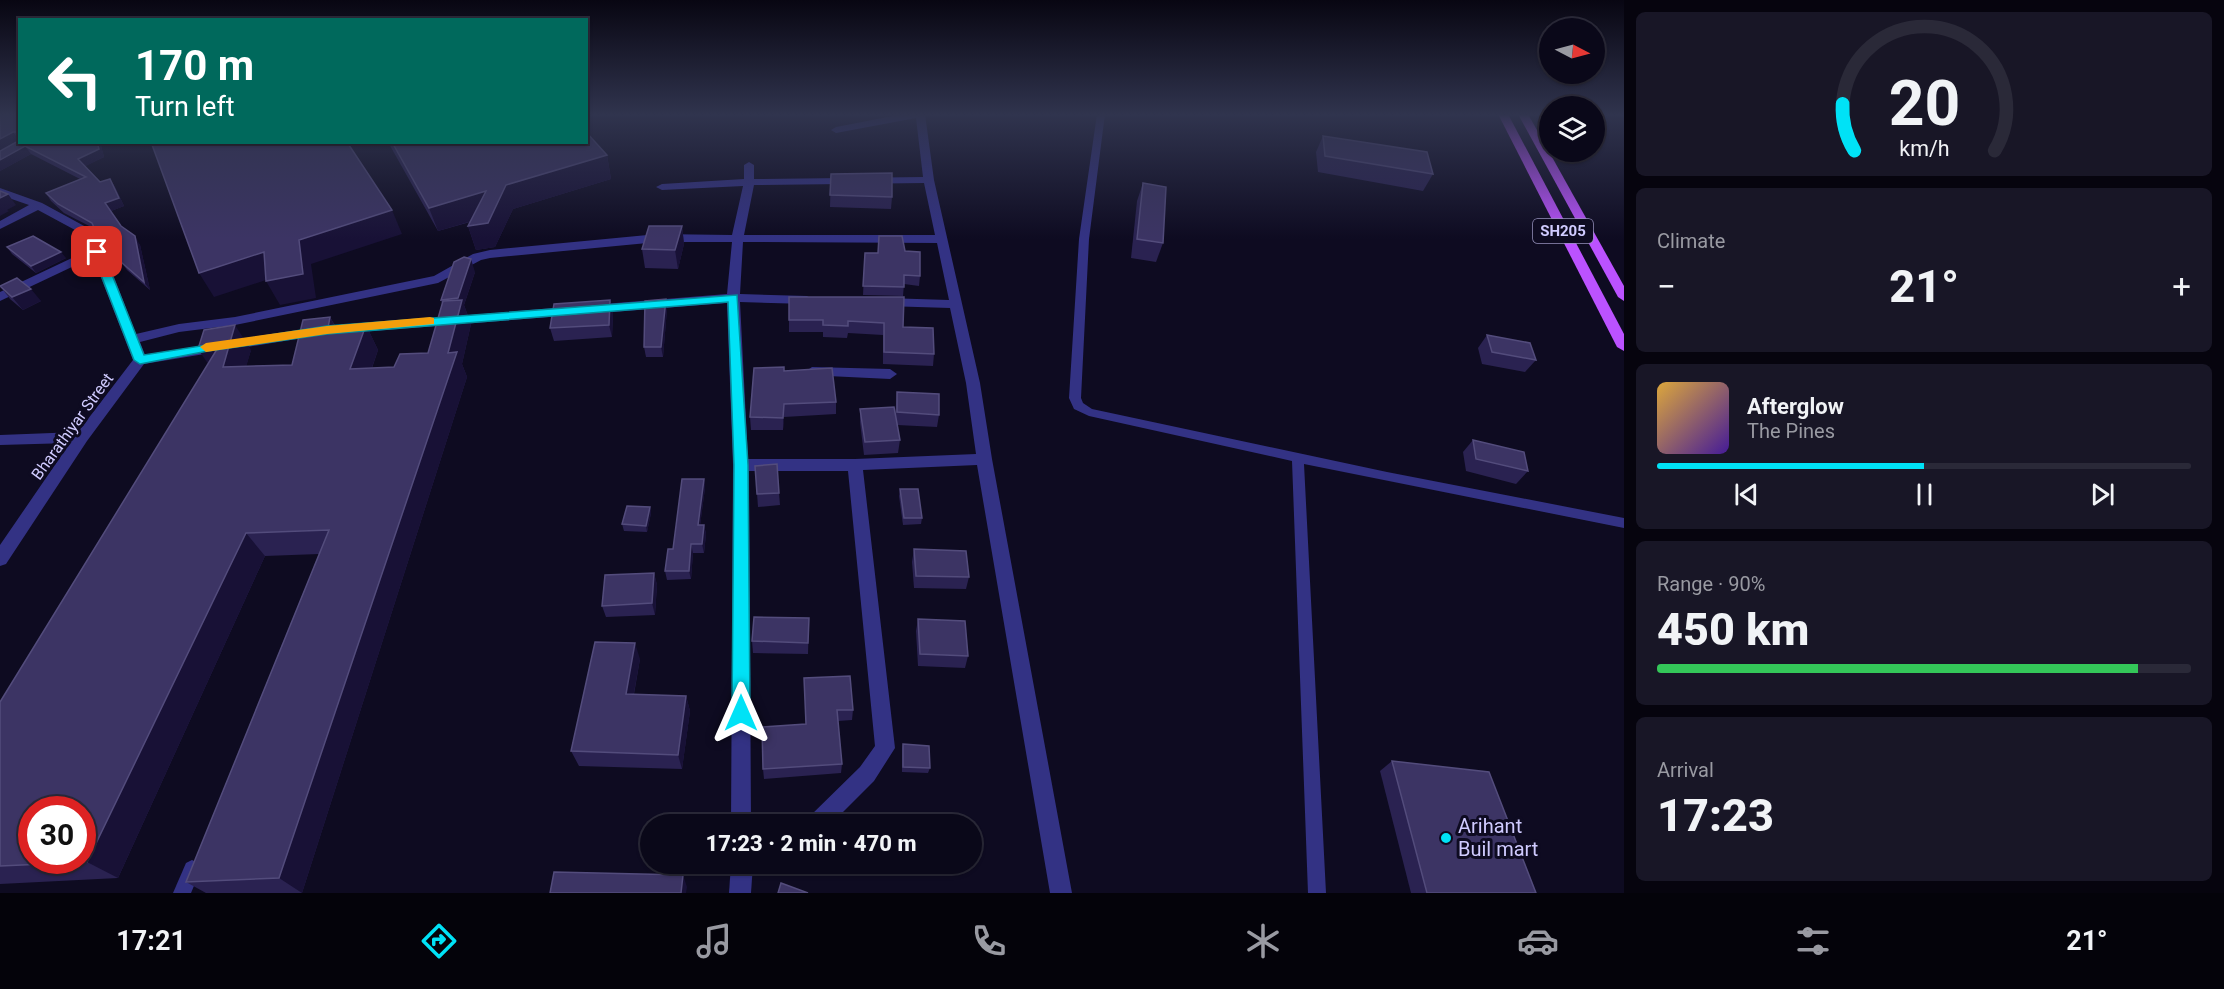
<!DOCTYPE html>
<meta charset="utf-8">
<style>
:root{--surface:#0a0819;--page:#181626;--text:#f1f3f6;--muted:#999aa2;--line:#2a2938;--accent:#00e2f6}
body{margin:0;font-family:Roboto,sans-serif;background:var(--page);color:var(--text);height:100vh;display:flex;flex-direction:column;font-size:22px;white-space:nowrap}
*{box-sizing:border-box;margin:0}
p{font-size:20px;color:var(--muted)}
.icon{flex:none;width:33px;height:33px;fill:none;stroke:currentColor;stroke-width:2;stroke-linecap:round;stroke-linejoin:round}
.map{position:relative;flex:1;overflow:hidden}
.details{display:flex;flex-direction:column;gap:12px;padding:12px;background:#06040e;width:600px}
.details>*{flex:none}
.hud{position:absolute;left:18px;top:18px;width:570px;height:126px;border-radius:0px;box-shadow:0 2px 4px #0004,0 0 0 2px var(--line);background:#00695c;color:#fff;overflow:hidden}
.needle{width:39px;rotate:96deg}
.fabs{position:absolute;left:1539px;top:18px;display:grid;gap:12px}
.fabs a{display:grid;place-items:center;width:66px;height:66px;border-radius:50%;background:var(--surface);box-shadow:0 2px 4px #0004,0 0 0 2px var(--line);font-size:30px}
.speed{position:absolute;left:18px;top:796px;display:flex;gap:12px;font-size:30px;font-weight:700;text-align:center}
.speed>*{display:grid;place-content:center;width:78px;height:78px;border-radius:50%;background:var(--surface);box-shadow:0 2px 4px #0004,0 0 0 2px var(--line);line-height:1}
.speed .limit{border:9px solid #d22;background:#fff;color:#111}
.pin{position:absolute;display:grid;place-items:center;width:51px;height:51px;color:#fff;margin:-26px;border-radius:12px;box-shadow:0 3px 9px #0006}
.me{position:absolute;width:66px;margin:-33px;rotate:0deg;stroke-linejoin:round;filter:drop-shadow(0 0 4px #0008)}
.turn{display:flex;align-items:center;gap:21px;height:126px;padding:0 18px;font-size:27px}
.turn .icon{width:78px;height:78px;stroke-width:2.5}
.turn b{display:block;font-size:42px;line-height:51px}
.big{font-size:45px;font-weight:800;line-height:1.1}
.details .widget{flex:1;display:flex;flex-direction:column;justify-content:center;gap:9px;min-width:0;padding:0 21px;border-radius:9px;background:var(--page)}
.details .dial{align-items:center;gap:0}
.dial svg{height:156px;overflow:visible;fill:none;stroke:var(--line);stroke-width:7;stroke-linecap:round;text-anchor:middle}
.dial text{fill:var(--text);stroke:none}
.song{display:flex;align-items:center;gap:18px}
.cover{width:72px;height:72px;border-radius:9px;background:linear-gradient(135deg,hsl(40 70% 55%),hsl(260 70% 35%))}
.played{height:6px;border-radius:3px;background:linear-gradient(90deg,var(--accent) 50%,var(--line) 50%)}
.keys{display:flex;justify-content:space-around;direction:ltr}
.heat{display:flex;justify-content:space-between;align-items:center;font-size:33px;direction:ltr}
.charge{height:9px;border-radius:4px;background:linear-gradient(90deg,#34c759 90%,var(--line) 0)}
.trip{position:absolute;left:640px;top:814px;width:342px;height:60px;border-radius:30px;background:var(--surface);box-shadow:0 2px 4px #0004,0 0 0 2px var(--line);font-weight:800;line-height:60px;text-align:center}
.menu{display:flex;height:96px;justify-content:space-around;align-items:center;background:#04030a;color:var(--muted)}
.menu .icon{width:42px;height:42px}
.menu .current{color:var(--accent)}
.menu b{font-size:27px;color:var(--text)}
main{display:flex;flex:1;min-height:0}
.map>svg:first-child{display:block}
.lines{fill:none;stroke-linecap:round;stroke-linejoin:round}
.lane{fill:#333284;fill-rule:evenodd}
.street{fill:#333284;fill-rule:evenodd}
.primary{fill:#bb52ff;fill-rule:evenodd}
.wall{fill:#2a2251}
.shaded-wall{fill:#181136}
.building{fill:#3c3464;stroke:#534c7c;stroke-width:1.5;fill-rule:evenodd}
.route{fill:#00e2f6;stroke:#0093a0;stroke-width:1.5}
.slow{fill:#f59e0b}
.poi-dot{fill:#00e2f6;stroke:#0e0b21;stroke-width:2}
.labels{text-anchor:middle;stroke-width:6;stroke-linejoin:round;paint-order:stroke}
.shield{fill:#0e0b21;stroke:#9691bc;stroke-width:1.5}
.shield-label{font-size:15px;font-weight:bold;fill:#d0cbff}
.street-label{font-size:16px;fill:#d0cbff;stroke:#0e0b21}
.near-poi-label{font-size:20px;fill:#d0cbff;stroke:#0e0b21;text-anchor:start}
</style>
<main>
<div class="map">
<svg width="1624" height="893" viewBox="0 0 1624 893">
<rect width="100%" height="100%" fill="#0e0b21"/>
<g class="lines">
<g class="lane">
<path d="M1097 114H1105L1089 239 1081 398 1083 403 1092 409 1387 472 1624 518V528L1304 464 1326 893H1308L1292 461 1089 416 1074 409 1069 398 1079 239Z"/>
<path d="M192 860 198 863 201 869 191 893H173L186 863Z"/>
</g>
<g class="street">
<path d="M903 114H925L934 180 980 383 992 459 1072 893H1050L977 465 863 470 895 748 874 781 830 825H805L808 818 860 767 875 746 848 471H749L751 825H731L733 465 727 303 347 333 340 329 347 325 727 294 732 242H658L490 258 481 260 438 283 235 325 179 332 140 342 145 355 320 327 327 331 320 335 144 364 87 441 6 564 0 566V545L70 443 0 445V435L78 432 133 360 93 257 0 301V292L91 249 88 237 38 210 0 229V221L29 205 0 195V188L42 203 97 233 136 334 179 324 235 317 434 276 473 254 490 250 658 234 732 235 743 186 662 190 656 187 662 184 744 179V165L749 162 754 165V179L923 177 916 118 836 133 831 130 836 127ZM924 183 935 235H744L754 185ZM743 242 937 243 949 300 885 298 879 302 885 306 950 308 966 383 976 454 855 459H748L740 302 807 304 813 300 807 296 740 294Z"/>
<path d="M812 367 890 369 897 374 890 379 807 375 805 372Z"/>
<path d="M731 864H753L751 893H729Z"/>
</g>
<g class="primary">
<path d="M1498 114H1508L1624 334V351L1617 347Z"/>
<path d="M1518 114H1528L1624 286V301L1618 297Z"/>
</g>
</g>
<g class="wall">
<path d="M20 114V140L0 150Z"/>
<path d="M1323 136 1433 174 1423 191 1318 172 1316 152Z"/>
<path d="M20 142H100L104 157 85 166 100 182 110 179 115 187 124 206 111 211 121 226 140 245 150 290 127 270 119 259 117 260 106 250 100 241 95 229 64 213 51 201 46 193 80 179 31 154 0 171V151Z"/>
<path d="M388 142H586L607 155 611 179 513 209 495 247 476 250 468 226 470 222 438 231Z"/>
<path d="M831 174 892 197 891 209 830 207Z"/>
<path d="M1143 183 1163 243 1156 262 1131 258 1137 201Z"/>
<path d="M682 226 684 244 678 269 645 268 642 249Z"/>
<path d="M879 236 905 251 920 276 919 286 904 284 903 296 863 295 865 253H878Z"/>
<path d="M7 247 66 258 36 273 12 254Z"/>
<path d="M475 272 464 305 471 324 462 364 467 377 302 893H206L186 882 319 554 265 556 118 878 0 884V702L251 350 246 366 292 365 330 317 336 327 366 325 378 350 372 368 394 367 428 353 442 304 441 300Z"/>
<path d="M0 286 41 301 23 310 10 299Z"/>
<path d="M789 297 903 327 934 354 933 366 883 364V335L848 333 847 338 823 337V332H789Z"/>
<path d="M610 300 613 313 612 337 554 341 550 328Z"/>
<path d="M667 309 663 357H646L644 347Z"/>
<path d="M1487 335 1536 360 1525 372 1482 364 1478 348Z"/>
<path d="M784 371 836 402V414L784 417 783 430H751L750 417Z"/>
<path d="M897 392 939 415 937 427 897 425 900 440 898 453 864 455 860 422V409L895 416Z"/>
<path d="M1473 440 1528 471 1516 484 1466 471 1463 452Z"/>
<path d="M755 466 779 493 780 505 758 507Z"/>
<path d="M704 479 705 488 700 525H704L706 534 704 553H693L691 579 667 580 665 571 673 549Z"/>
<path d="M900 489 922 518 921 524 903 525 899 496Z"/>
<path d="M650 507 651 513 647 532 624 531 622 524Z"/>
<path d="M914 549 969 577 966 589 914 588 912 562Z"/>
<path d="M654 573 657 585 655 615 606 617 602 606Z"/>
<path d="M809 618 808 654 753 653 752 641Z"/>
<path d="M918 619 968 656 965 668 918 666 916 631Z"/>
<path d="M640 659 634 694 686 696 690 711 682 769 579 766 571 751Z"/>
<path d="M804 678 853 710 852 720 838 721 842 764 841 773 764 779 763 769 806 724Z"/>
<path d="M903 744 930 768 928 773 902 772V749Z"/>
<path d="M1392 761 1536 893H1411L1380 771Z"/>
</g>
<g class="shaded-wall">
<path d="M13 132 19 140 0 150V139Z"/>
<path d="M97 142H100L104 157 84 167 78 159Z"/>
<path d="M25 146 31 154 0 171V160Z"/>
<path d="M607 155 611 179 513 209 495 247 476 250 468 226 492 215 438 231 429 208Z"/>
<path d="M110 179 115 187 124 206 111 211 105 203Z"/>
<path d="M8 194 16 205 7 210 9 211 0 216V198Z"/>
<path d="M392 210 402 234 311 264 316 298 280 305 266 281 299 240Z"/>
<path d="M682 226 684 244 678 269 675 250Z"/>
<path d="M135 236 140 245 150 290 144 282Z"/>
<path d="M114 250 120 259 117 260 111 251Z"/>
<path d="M61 252 66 258 36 273 31 266Z"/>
<path d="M264 252 278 276 214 297 199 273Z"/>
<path d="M471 259 475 272 464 305 471 324 462 364 467 377 302 893 279 878 448 353 460 306 458 298Z"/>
<path d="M31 289 41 301 23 310 12 297Z"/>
<path d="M666 299 667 309 663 357 661 347Z"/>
<path d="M610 300 613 313 612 337 609 325Z"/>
<path d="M330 317 343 341 328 328Z"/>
<path d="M235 325 251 350 239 392 215 374 198 349Z"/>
<path d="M366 325 378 350 363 393 350 369Z"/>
<path d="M784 404V417L783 430V418Z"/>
<path d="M704 479 705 488 699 534 698 525Z"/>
<path d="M650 507 651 513 647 532 646 526Z"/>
<path d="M704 525 706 534 704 553 702 544Z"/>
<path d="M246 533 265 556 118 878 87 862Z"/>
<path d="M691 544 693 553 691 579 689 571Z"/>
<path d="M654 573 657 585 655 615 652 603Z"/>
<path d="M635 643 640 659 631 709 626 694Z"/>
<path d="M686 696 690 711 682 769 678 755Z"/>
<path d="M683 875 687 887 686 893H681Z"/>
</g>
<g class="building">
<path d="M0 114H20V132H13L0 139Z"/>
<path d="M586 132 607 155 506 185 488 223 468 226 486 191 429 208 392 142H586Z"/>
<path d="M1323 136 1427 152 1433 174 1325 156Z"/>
<path d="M20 140V142H97L99 149 78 159 100 182 110 179 119 198 105 203 121 226 135 236 144 282 121 262 114 250 111 251 100 241 92 223 58 204 46 193 86 177 25 146 0 160V151Z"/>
<path d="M151 142H347L392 210 299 240 303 274 266 281 264 252 199 273Z"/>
<path d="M892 173V197L830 195 831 174Z"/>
<path d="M1143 183 1166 187 1163 243 1137 239Z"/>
<path d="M0 191 8 194 0 198Z"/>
<path d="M649 226H682L675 250 642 249Z"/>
<path d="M33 236 61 252 31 266 7 247Z"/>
<path d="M879 236H902L905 251 920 252V276L904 275V287L863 286 865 253H878Z"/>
<path d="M464 257 471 259 458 298 441 300 454 262Z"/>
<path d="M17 278 31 289 12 297 0 286Z"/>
<path d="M789 297H904L903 327 933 328 934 354 884 352V323L848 321V326L823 325V320H789Z"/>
<path d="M666 299 661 347H644L645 301Z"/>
<path d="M462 300 448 353 457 352 279 878 186 882 329 530 246 533 87 862 0 866V702L219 346 198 349 204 330 235 325 223 367 292 365 303 320 330 317 328 328 366 325 350 369 394 367 400 354 428 353 443 301ZM32 810H82V861H32Z"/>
<path d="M610 300 609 325 550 328 554 304Z"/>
<path d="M1487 335 1530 343 1536 360 1492 352Z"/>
<path d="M784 367V371L832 368 836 402 784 404 783 418 750 417 754 368Z"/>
<path d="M897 392 939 394V415L897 412Z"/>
<path d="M894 407 900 440 865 442 860 409Z"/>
<path d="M1473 440 1524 452 1528 471 1476 459Z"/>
<path d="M777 464 779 493 757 494 755 466Z"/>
<path d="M682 479H704L698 525H704L702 544H691L689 571H665L668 549H673Z"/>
<path d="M900 489H918L922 518H904Z"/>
<path d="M627 506 650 507 646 526 622 524Z"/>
<path d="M914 549 966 551 969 577 916 576Z"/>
<path d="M654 573 652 603 602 606 605 575Z"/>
<path d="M754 617 809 618 808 643 752 641Z"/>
<path d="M918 619 965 621 968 656 920 654Z"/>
<path d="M595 642 635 643 626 694 686 696 678 755 571 751Z"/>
<path d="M850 676 853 710H837L842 764 763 769 762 727 806 724 804 678Z"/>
<path d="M903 744 929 746 930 768 903 767Z"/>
<path d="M1392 761 1489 772 1536 893H1427Z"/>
<path d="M554 872 683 875 681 893H550Z"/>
<path d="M781 883 808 893H778Z"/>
</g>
<linearGradient id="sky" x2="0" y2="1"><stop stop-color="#080612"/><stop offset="0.48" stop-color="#30344e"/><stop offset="1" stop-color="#30344e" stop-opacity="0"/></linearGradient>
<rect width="1624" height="239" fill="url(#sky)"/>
<path class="route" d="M97 248 103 252 144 355 327 326 737 295 748 465 750 713 747 718 741 721 735 718 732 713 734 465 728 302 327 334 208 351 140 364 134 360 92 252Z"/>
<path class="slow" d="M430 317 434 318V324L327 334 206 352 200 347 206 343 327 326Z"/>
<circle class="poi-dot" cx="1446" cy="838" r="6"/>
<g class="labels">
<rect class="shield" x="1533" y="219" width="60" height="24" rx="4.5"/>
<g class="shield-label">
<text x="1563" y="236">SH205</text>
</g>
<g class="street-label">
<text transform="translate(72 426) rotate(-54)" y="6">Bharathiyar Street</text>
</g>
<g class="near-poi-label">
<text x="1458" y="833">Arihant<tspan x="1458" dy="23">Buil mart</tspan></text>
</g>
</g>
</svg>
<div class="fabs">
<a><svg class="needle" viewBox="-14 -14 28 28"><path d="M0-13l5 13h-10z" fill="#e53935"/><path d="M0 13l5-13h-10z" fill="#999aa2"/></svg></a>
<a><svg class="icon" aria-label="layers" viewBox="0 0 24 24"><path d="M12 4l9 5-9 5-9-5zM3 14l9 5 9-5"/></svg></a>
</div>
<div class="speed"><div class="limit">30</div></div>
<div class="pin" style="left:97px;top:252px;background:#d93025"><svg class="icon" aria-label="arrive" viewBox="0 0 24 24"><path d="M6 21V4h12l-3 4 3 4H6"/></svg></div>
<svg class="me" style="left:741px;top:713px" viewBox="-20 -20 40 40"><path d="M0-17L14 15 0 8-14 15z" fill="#00e2f6" stroke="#fff" stroke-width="4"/></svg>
<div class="trip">17:23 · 2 min · 470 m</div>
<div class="hud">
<div class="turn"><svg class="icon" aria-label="left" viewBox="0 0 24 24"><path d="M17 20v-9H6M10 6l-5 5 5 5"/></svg><div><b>170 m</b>Turn left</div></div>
</div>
</div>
<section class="details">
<div class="widget dial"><svg viewBox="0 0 100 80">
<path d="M14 69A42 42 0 1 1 86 69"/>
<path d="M14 69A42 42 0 0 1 8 45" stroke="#00e2f6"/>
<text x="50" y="56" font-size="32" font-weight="700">20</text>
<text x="50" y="72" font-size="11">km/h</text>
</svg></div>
<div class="widget"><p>Climate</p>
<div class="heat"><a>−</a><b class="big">21°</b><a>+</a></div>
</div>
<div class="widget">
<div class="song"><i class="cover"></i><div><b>Afterglow</b><p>The Pines</p></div></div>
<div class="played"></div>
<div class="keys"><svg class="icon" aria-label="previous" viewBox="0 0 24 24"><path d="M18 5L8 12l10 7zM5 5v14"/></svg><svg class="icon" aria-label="pause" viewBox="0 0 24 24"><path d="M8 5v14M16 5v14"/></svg><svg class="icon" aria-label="next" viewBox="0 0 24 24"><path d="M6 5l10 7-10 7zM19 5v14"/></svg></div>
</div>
<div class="widget"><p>Range · 90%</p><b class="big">450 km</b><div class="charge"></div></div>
<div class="widget"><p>Arrival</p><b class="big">17:23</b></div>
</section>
</main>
<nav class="menu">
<b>17:21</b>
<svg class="icon current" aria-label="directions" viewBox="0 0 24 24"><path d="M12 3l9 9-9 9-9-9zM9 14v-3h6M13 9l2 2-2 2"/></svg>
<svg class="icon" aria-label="music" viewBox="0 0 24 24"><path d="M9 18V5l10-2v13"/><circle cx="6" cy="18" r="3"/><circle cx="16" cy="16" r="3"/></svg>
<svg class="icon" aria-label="phone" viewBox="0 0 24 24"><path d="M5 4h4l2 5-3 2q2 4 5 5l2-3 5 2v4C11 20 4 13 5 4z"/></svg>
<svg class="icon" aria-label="climate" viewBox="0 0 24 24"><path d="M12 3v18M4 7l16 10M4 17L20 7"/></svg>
<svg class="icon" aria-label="car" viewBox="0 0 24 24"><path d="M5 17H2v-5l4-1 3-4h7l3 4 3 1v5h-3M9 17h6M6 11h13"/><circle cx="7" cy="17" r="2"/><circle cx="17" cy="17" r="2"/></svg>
<svg class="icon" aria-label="filters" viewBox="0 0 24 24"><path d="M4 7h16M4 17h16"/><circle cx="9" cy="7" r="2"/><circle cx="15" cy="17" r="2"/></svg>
<b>21°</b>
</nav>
